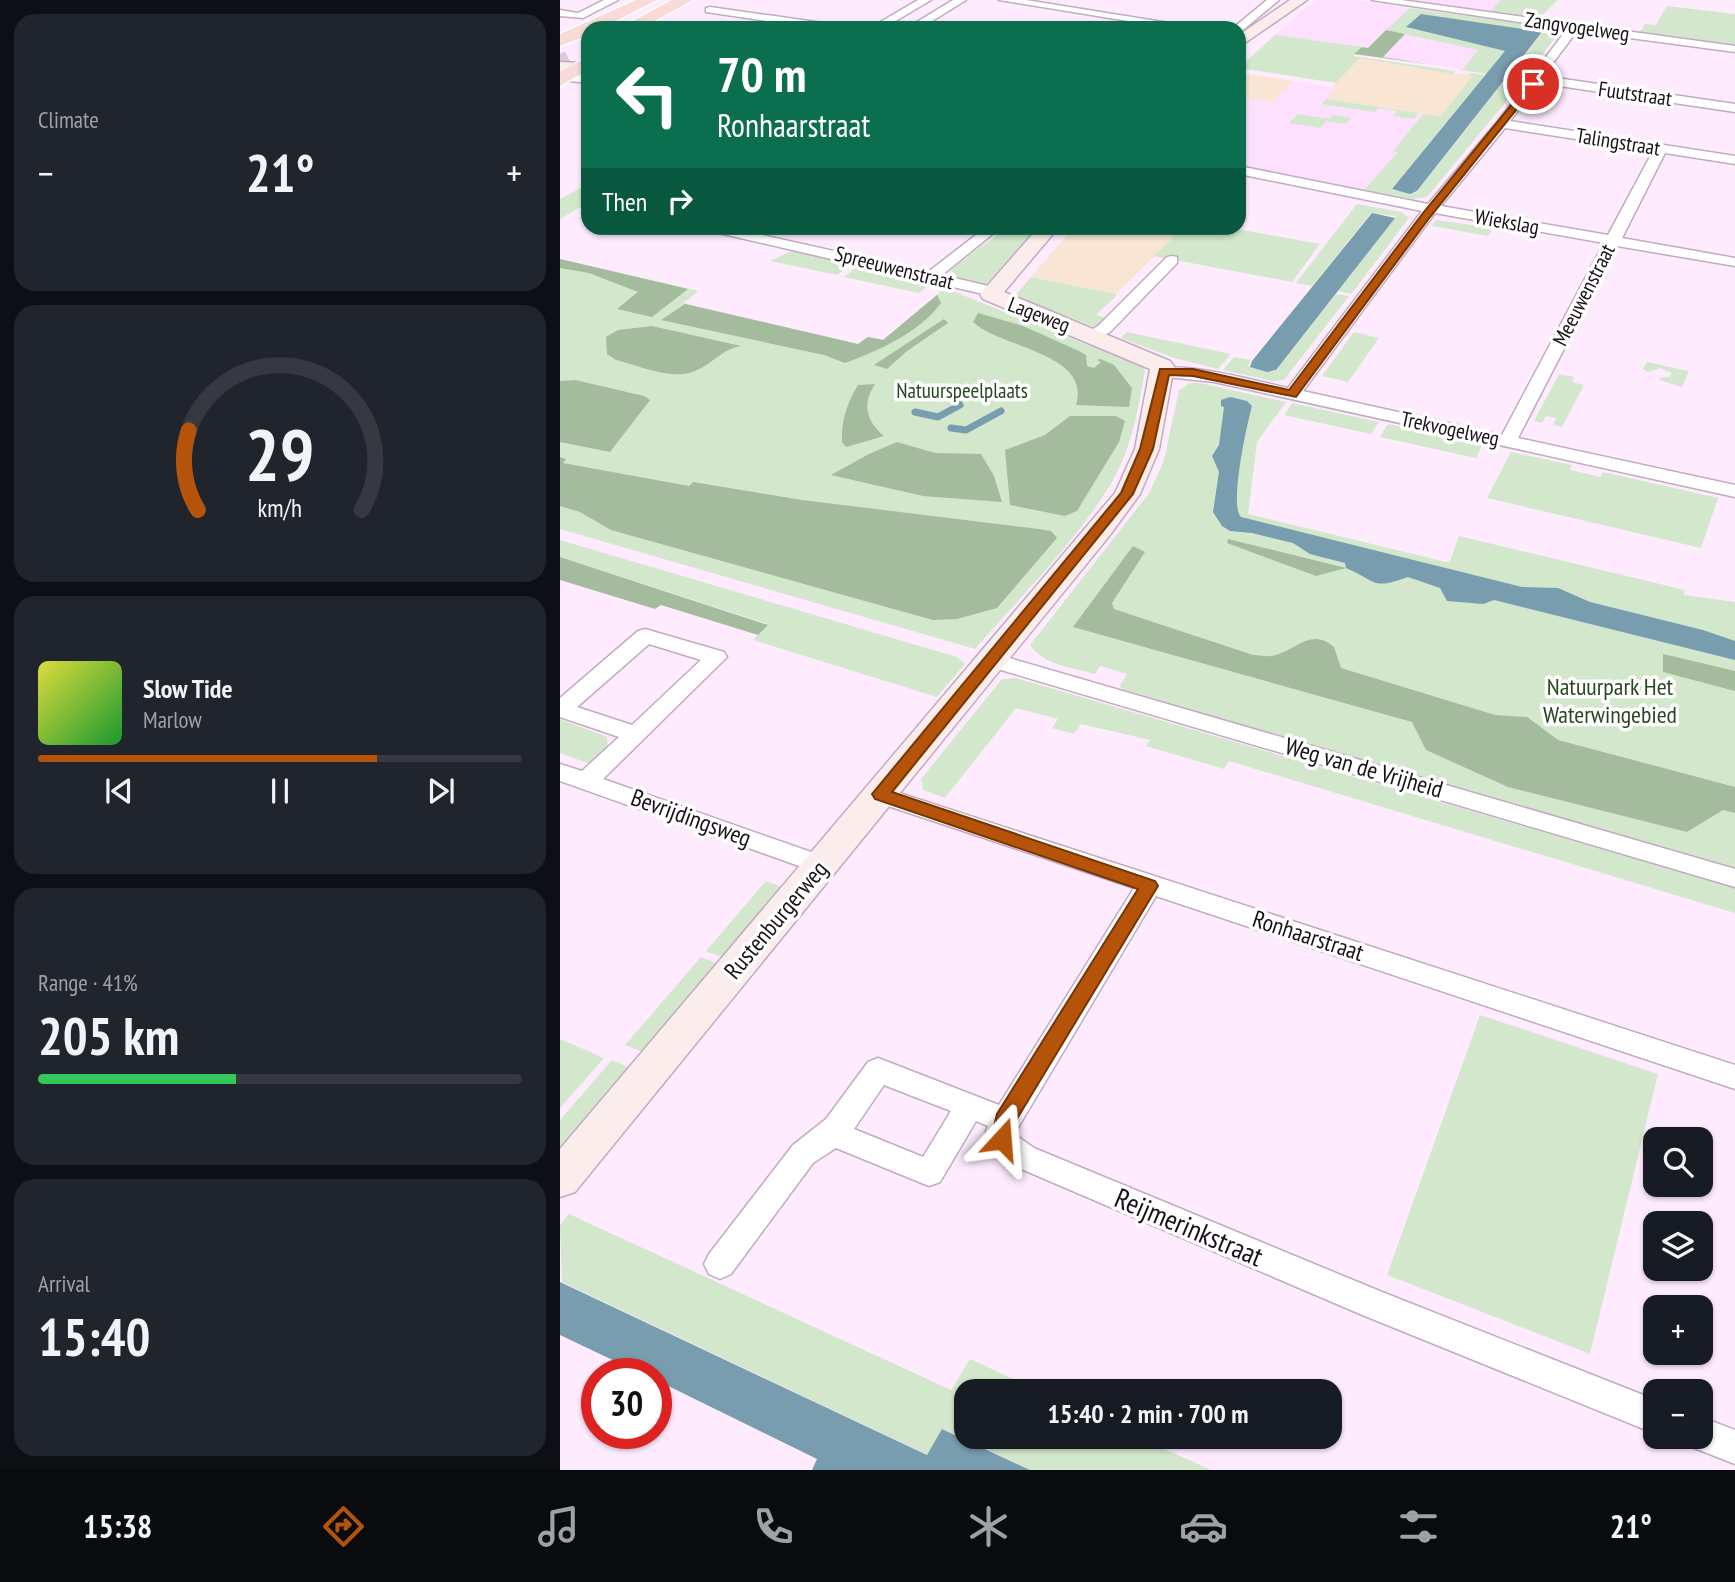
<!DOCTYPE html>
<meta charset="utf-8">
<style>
:root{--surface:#171b24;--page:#20242c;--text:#f1f3f6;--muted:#9ea1a6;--line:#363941;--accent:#b45309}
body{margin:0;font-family:"PT Sans Narrow",sans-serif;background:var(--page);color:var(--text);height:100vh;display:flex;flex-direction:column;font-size:26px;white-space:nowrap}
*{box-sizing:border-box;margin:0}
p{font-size:23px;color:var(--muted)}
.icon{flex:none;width:38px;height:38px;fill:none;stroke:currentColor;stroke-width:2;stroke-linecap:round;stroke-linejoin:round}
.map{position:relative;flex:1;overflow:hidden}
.drawer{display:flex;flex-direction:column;gap:14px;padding:14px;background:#0d0f14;width:560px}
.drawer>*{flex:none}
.banner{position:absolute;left:21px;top:21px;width:665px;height:214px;border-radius:21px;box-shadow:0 2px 5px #0004;background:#0b6e4f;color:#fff;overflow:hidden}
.tools{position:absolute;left:1083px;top:1127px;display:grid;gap:14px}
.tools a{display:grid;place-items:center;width:70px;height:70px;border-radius:14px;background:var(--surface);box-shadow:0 2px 5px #0004;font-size:35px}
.speed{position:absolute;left:21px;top:1358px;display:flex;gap:14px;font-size:35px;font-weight:700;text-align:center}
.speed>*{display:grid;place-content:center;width:91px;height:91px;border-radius:50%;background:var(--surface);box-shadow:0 2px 5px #0004;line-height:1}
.speed .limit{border:10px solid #d22;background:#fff;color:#111}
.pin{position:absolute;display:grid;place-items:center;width:60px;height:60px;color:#fff;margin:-30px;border:4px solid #fff;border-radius:50%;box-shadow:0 2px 7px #0007}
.me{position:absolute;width:77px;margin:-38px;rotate:19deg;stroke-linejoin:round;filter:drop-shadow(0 0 5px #0008)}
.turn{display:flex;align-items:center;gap:24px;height:147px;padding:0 21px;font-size:32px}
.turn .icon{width:91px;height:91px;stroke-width:2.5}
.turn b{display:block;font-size:49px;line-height:60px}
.then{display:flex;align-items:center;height:66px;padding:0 21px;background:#0003;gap:14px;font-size:26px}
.big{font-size:52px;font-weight:700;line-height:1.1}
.drawer .tile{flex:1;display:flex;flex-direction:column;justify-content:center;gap:10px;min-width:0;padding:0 24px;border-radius:21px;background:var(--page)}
.drawer .dial{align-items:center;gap:0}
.dial svg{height:182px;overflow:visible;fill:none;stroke:var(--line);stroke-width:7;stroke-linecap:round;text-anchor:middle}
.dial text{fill:var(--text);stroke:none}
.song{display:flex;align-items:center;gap:21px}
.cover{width:84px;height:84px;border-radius:10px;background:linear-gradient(135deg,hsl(60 70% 55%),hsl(130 70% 35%))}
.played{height:7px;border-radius:4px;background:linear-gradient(90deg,var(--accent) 70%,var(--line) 70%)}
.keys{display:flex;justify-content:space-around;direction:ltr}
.heat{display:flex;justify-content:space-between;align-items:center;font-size:38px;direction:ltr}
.charge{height:10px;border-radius:5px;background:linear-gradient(90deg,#34c759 41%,var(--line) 0)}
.trip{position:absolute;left:394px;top:1379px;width:388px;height:70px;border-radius:21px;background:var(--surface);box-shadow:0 2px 5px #0004;font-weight:700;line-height:70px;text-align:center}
.dock{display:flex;height:112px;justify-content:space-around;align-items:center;background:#090b0e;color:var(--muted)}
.dock .icon{width:49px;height:49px}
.dock .current{color:var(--accent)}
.dock b{font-size:32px;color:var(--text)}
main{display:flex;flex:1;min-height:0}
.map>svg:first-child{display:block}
.commercial{fill:#f8e5d4}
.built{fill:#fde0fd}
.green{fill:#d2e7cc}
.forest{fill:#a4bb9e}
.water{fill:#779dae}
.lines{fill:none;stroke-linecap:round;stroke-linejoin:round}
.stream{stroke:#779dae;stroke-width:7}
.primary-tunnel{stroke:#dccbdc;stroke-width:18;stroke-dasharray:18 10;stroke-linecap:butt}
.street-casing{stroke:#c2abc2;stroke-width:3}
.secondary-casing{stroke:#c2abc2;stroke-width:3}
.primary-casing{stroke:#fff;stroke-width:3}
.street{fill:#fff;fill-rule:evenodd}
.secondary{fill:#fbedeb;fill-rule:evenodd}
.primary{fill:#f8dad7;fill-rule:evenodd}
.route{fill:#b45309;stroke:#753606;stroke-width:2}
.labels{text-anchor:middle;stroke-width:7;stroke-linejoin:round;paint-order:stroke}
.far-street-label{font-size:21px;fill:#191119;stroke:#fff}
.far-park-label{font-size:21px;fill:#27481e;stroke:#fff}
.park-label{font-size:24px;fill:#27481e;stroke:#fff}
.street-label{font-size:24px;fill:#191119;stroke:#fff}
.near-street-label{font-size:28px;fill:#191119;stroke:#fff}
</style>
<main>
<section class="drawer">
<div class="tile"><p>Climate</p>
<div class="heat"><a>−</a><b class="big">21°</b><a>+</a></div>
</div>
<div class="tile dial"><svg viewBox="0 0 100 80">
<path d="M14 69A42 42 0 1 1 86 69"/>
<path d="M14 69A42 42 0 0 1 10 34" stroke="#b45309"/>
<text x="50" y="56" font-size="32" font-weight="700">29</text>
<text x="50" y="72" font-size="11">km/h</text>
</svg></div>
<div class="tile">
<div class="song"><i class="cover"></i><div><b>Slow Tide</b><p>Marlow</p></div></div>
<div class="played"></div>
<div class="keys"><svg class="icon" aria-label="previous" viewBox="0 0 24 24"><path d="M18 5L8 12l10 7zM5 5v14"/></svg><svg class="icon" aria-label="pause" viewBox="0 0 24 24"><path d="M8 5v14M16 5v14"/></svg><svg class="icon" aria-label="next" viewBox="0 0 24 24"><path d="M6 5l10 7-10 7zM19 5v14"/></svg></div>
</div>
<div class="tile"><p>Range · 41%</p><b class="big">205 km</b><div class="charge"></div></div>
<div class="tile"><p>Arrival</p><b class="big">15:40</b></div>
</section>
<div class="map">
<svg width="1175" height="1470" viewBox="0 0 1175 1470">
<rect width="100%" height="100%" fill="#feecfe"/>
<g class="commercial">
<path d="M800 58 897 74 911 73 913 77 880 117 766 99 777 88 772 87Z"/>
<path d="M679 73 734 81 712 102 679 97Z"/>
<path d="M513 228H623L556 294 471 277Z"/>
</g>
<g class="built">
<path d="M756 0H792L850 8 808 48 715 35Z"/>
<path d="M842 0H941L930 12Z"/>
<path d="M845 34 919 50 903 69 822 57Z"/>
<path d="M734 81 777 88 767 99 863 114 833 150 838 152 804 190 679 165V97L712 102Z"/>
</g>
<g class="green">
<path d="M941 0H998L979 18 930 12Z"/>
<path d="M1107 6 1175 14V45L1080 32 1085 24 1096 25Z"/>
<path d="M850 8 996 28 1001 30 964 79 947 77 982 33 980 31 848 28 945 51 927 74 889 68 903 69 918 50 826 30Z"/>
<path d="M715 35 802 47 793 56 895 71 893 74 800 58 776 83 679 68Z"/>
<path d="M911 73 925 75 831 190 856 193 946 78 963 81 867 197 853 199 804 190 838 152 833 151 863 114 880 117 912 77 909 76Z"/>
<path d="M766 99 858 113 854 119 834 116 837 111 818 108 815 112 762 104Z"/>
<path d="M738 114 769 119 773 115 791 118 786 124 767 121 760 128 729 123Z"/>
<path d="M28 184V197L25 199 28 203 0 219V199Z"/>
<path d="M797 204 841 212 849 218 791 294 778 291 836 216 811 213 752 286 736 283Z"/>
<path d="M876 220 933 228 928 236 872 226Z"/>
<path d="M447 228H477L426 284 410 282 390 273C391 267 436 236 447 228Z"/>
<path d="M623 228H671L760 244 732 282 594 256Z"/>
<path d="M232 251 292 264 277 275 210 261Z"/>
<path d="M0 259 139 291 123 303 298 344 308 337 323 340 385 288 583 367 585 371C579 402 574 435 561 464 533 525 460 597 415 649L0 529Z"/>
<path d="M299 265 371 283 359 293 284 277Z"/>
<path d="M471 277 556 294V296L536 315 547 318 537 328 455 296Z"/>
<path d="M776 294 789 296 724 380 713 381 663 370 674 357 691 360 688 366 707 372 715 371Z"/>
<path d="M567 332 671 354 658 369 614 358 561 338Z"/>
<path d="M794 332 819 338 788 382 762 376Z"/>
<path d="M1087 362 1129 371 1122 387 1099 380 1101 377H1110L1111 373 1101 368 1088 372 1083 369Z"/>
<path d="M999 374 1014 377 1012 382 1024 385 1002 427 993 425 996 418 986 416 982 423 974 421Z"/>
<path d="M630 383H640L726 402 697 442 688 514 886 562 890 561 899 536 1125 590 1124 595 1175 602V869L562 689 560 686 567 674 540 666 535 674C514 668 483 665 470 645L590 492 604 460 619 390Z"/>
<path d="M732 403 819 422 811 434 724 415Z"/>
<path d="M828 424 922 445 916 458 820 437Z"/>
<path d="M951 452 1012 465 1010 470 1041 477 1043 472 1158 498 1141 548 927 498Z"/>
<path d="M0 540 397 657 405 664 377 697 193 640 208 624 0 557Z"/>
<path d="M456 678 1175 888V913L669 761 664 769 586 746 590 740 521 724 514 734 492 728 498 719 456 708 385 798 363 790 361 779 442 679Z"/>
<path d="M0 719 47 737 48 748 33 765 0 753Z"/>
<path d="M206 881 225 888 174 949 169 947 161 957 146 951Z"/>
<path d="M141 957 156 963 147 973 151 976 85 1053 65 1045Z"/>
<path d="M920 1015 1098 1074 1030 1354 827 1275Z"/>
<path d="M0 1039 44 1058 0 1108Z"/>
<path d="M52 1060 72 1069 0 1155V1120Z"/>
<path d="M9 1214 391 1390 410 1359 479 1391H406V1437H578L651 1470H470L383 1429 368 1455 2 1282 0 1225Z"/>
</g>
<g class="forest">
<path d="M826 30 845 34 823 57 874 65 794 54 802 47 808 48Z"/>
<path d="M0 259 128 289 92 317 57 309 78 292 29 273 0 268Z"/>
<path d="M377 295 381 303C359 333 318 351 285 363L264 355 101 320 125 304 298 344 308 337 323 340Z"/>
<path d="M418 313 463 326 519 351 526 355 527 366 534 368 541 362 537 360 540 359 554 365 572 388 569 407 516 405C532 353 440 348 413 322Z"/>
<path d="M384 319 388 323 347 351 327 369 314 365Z"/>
<path d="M92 326 181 346C161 349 151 366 132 372 111 380 77 365 56 360L47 354 46 337 58 330Z"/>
<path d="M15 380 84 396 90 400 50 452 0 442V381Z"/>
<path d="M315 384C302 404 306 421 324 436L286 447 282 442C281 421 287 403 298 385Z"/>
<path d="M510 416H556L565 421 559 442 517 511 505 516 450 505 445 450 485 435Z"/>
<path d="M337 442 375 453 421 454 434 476 442 502 363 496 271 475 309 454Z"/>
<path d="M0 457 6 459 3 463 129 486 133 482 242 500 479 529 491 531 497 538 437 608 397 619 373 620 51 530 20 512 0 506Z"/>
<path d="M668 539 786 568 756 576 667 543Z"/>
<path d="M573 546 585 552 552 603 554 609 693 655C699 655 706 657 711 656 735 653 749 626 774 647L781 668 935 715 967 717 998 740 1175 787V813L1163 810 1127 832 948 787 866 750 852 722 513 627Z"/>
<path d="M0 557 208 625 198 635 101 605 95 609 0 580Z"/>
<path d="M1103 654 1175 671V691L1103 672Z"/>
</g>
<g class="water">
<path d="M861 14 982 32 857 191 850 194 832 189 945 51 846 27Z"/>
<path d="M812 213 835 218 716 370 707 372 690 367 692 361Z"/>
<path d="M670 397 687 401 692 406C687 423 669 507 681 517L962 587 998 588 1030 602 1143 630 1175 641V660L934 600 923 604 887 601 880 588 848 577C812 590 818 582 786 568L785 563 750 554 733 543 692 533 670 531 662 526 653 512 659 472 652 456 659 445 664 407 661 406V400Z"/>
<path d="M0 1282 367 1455 382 1429 470 1470H252L257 1459 96 1380V1374H82L0 1335Z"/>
</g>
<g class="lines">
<g class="stream">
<path d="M355 412 378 417 400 405"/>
<path d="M391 428 406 430 441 411"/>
</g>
<path class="primary-tunnel" d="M0 64 9 59"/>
<g class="street-casing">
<g id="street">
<path d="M44 0H58L23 18 0 16V10L18 13Z"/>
<path d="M358 0H371L324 28H310Z"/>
<path d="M393 0H406L361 28H347Z"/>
<path d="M439 0H466L640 28H611Z"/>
<path d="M707 0H719L683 30 673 28Z"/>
<path d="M812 0H841L1175 46V52L1017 31 983 76 1175 104V112L979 83 950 121 1175 156V164L1105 153 1062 238 1175 258V266L1057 246 958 438 1175 485V497L654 382 598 376 596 372C610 357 705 383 728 388L862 211 679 174V166L868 204 938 121 1007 29ZM945 128 1093 151 1048 235 881 206ZM875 213 1044 243 942 435 743 391Z"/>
<path d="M150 7 277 25 283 28H254L146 12V8Z"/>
<path d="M4 73 28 75V83L0 80V74Z"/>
<path d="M147 228H171L368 272 425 228H440L382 275 437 288 440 291 432 296 154 232Z"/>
<path d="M612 256 617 257V263L550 332 538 339H526V333L538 326 607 257Z"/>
<path d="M85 629 164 652 167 657 43 779 271 859 274 865 271 871 262 874 253 871 0 781V764L22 771 59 737 0 717V698L78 631ZM89 644 141 660 72 725 17 707Z"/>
<path d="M432 653 1175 869V887L424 665 421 660Z"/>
<path d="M321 787 1175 1065V1089L596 896 456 1131 457 1136 474 1148 822 1292 1096 1400V1434L800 1314 454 1166 435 1153 426 1131 428 1126 416 1121 380 1182 369 1186 276 1148 253 1163 171 1274 160 1279 149 1274 144 1264 149 1254 233 1145 266 1119 308 1062 318 1058 439 1105 574 888 313 801 309 795 313 789ZM324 1085 391 1111 363 1157 294 1129Z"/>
<path d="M1141 1417 1175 1430V1464L1129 1446 1125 1437H1141Z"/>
</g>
</g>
<g class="secondary-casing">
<g id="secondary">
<path d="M730 0H747L679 47V35Z"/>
<path d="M0 62 19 63 27 68 19 73 0 72Z"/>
<path d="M478 228H498L444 292 610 361 614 366 599 449 580 494 550 535 15 1192 0 1197V1149L555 493 575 449 590 369 423 299 420 294Z"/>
</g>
</g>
<g class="primary-casing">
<g id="primary">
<path d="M76 0H97L42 28H28V35L0 46V34Z"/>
<path d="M112 0H133L82 28H60Z"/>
<path d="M28 57V70L0 86V72Z"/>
</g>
</g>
<use href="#street" class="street"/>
<use href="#secondary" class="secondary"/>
<use href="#primary" class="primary"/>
</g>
<path class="route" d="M970 82 977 84 870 217 736 397 633 376 609 375 593 449 573 494 332 792 595 881 598 886 455 1122 449 1145 442 1148 434 1145 431 1139 437 1114 578 889 315 799 312 794 561 493 580 449 600 369H633L729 390 863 213Z"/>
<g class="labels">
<g class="far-street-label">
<text transform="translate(1017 27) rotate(8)" y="7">Zangvogelweg</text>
<text transform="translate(1075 94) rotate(8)" y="7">Fuutstraat</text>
<text transform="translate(1058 142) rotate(9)" y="7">Talingstraat</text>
<text transform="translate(947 222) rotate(10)" y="7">Wiekslag</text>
<text transform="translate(334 268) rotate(14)" y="7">Spreeuwenstraat</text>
<text transform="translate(1024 295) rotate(-63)" y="7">Meeuwenstraat</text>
<text transform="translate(479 315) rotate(21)" y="7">Lageweg</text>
<text transform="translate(890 429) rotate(12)" y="7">Trekvogelweg</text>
</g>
<g class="far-park-label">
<text x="402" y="398">Natuurspeelplaats</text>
</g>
<g class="park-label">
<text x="1050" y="695">Natuurpark Het<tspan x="1050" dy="28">Waterwingebied</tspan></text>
</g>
<g class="street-label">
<text transform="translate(804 768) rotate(16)" y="8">Weg van de Vrijheid</text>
<text transform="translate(131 818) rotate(20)" y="8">Bevrijdingsweg</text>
<text transform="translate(216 920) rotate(-50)" y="8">Rustenburgerweg</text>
<text transform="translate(748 936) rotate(18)" y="8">Ronhaarstraat</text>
</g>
<g class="near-street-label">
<text transform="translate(629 1227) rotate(23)" y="10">Reijmerinkstraat</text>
</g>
</g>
</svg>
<div class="tools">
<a><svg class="icon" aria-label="search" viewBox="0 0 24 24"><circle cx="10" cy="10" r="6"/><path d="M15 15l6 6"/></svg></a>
<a><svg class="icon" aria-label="layers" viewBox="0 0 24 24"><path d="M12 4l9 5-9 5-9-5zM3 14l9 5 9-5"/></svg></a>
<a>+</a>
<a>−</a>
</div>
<div class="speed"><div class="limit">30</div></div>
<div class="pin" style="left:973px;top:84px;background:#d93025"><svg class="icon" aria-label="arrive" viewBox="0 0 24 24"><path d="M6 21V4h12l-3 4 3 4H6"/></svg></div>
<svg class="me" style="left:442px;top:1139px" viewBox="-20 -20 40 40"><path d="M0-17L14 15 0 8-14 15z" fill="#b45309" stroke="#fff" stroke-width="4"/></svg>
<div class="trip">15:40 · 2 min · 700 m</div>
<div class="banner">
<div class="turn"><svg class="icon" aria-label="left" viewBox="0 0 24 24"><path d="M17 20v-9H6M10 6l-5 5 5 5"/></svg><div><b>70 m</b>Ronhaarstraat</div></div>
<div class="then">Then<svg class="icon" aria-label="right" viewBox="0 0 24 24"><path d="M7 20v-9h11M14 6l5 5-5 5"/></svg></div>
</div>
</div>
</main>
<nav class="dock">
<b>15:38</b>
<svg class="icon current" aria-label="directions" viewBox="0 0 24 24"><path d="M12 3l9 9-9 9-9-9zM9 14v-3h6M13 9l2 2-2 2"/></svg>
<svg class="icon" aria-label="music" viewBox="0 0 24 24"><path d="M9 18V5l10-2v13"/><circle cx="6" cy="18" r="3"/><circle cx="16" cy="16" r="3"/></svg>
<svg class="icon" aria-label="phone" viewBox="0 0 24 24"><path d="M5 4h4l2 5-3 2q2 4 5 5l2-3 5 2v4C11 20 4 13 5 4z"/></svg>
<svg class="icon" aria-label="climate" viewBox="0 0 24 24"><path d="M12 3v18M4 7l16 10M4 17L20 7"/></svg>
<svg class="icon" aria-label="car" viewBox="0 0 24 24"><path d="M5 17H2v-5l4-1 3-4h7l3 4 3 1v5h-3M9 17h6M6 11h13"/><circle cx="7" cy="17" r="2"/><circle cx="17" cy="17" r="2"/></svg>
<svg class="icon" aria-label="filters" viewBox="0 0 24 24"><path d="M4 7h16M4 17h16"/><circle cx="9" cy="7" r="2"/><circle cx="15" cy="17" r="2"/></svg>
<b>21°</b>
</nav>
